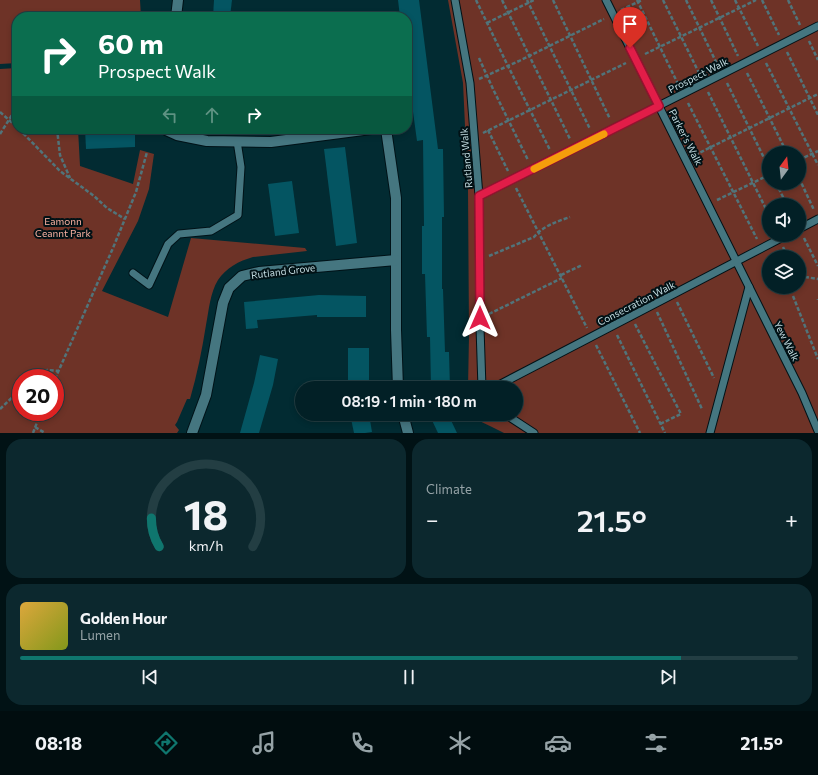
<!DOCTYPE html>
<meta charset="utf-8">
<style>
:root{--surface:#022026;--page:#0c282e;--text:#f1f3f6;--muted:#96a3a7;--line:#233e43;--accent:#0f766e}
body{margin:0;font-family:Commissioner,sans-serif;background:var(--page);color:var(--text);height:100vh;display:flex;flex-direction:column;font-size:15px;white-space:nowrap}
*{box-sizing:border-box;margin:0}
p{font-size:13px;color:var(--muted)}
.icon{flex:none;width:22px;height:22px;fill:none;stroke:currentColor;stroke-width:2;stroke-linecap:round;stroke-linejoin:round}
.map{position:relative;height:433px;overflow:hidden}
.side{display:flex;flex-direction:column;gap:6px;padding:6px;background:#011215;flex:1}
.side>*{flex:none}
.guide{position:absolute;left:12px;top:12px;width:400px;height:122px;border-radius:16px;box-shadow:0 2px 6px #0003,0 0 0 1px var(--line);background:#0b6e4f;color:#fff;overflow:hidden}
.needle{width:26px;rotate:15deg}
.controls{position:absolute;left:762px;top:146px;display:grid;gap:8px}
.controls a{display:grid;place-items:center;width:44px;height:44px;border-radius:50%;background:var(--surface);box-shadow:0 2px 6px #0003,0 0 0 1px var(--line);font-size:20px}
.speed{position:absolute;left:12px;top:369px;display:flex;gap:8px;font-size:20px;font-weight:700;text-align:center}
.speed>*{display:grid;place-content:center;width:52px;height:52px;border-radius:50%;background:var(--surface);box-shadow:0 2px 6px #0003,0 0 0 1px var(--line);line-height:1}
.speed .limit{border:6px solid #d22;background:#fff;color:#111}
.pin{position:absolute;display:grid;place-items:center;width:34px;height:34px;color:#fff;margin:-41px -17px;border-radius:50% 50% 50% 0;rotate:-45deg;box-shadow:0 0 4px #0007}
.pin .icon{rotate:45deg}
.me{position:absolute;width:44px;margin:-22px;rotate:0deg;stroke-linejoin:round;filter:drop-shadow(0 0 3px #0008)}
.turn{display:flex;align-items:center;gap:14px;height:84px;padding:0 20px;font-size:18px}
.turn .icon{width:52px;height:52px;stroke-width:2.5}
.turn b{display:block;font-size:28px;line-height:34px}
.lanes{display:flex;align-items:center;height:38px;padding:0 20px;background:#0003;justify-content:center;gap:20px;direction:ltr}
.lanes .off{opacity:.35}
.big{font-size:30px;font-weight:600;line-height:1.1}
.side .tile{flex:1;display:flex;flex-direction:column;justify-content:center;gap:6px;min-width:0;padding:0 14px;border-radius:16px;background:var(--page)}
.side .dial{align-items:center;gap:0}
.dial svg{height:104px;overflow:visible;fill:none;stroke:var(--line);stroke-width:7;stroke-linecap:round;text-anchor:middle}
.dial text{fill:var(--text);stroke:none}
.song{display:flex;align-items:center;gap:12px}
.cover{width:48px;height:48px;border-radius:6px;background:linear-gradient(135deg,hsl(40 70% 55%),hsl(70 70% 35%))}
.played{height:4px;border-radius:2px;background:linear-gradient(90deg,var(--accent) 85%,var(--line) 85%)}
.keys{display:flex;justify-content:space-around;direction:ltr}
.heat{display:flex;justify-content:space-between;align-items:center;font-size:22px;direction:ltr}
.side .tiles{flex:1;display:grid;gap:6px;grid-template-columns:1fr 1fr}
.tile:last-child{grid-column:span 2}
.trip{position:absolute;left:295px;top:381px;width:228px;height:40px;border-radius:20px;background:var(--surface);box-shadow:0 2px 6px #0003,0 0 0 1px var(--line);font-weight:600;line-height:40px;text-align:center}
.tabs{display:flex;height:64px;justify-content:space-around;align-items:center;background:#010d0f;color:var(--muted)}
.tabs .icon{width:28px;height:28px}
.tabs .current{color:var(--accent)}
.tabs b{font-size:18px;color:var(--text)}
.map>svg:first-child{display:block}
.green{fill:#6e3327;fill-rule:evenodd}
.building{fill:#045562}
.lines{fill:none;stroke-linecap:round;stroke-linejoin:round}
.service-casing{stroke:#001217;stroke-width:9}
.minor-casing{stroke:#001217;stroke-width:12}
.path{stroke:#51747a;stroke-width:2.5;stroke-dasharray:4 2;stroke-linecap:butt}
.service{stroke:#457680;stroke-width:7}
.minor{stroke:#457680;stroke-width:10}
.route-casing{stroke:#92132f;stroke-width:10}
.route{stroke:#e11d48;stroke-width:7}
.slow{stroke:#f59e0b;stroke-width:7}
.labels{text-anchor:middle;stroke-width:4;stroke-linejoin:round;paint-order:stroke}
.street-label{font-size:10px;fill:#c4dde2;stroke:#011115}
.park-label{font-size:10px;fill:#fcb2a2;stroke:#011115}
</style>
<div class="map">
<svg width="818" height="433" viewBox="0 0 818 433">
<rect width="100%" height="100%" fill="#022b32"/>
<g class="green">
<path d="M0 0H140L141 17H17V63L0 64Z"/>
<path d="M448 0H818V433H504L492 427 467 415V414H516V388H468L469 335 468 190 463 83ZM769 153H799V183H769ZM769 205H799V235H769ZM769 257H799V287H769Z"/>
<path d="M17 68V129H78L80 166 133 184 140 150 154 154 149 189 138 221 102 291 168 317 191 238 305 248 307 251 253 257C239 261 226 268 218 280 210 293 209 310 206 325 202 350 197 375 190 399H187L177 422 175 425 179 430 177 433H0V69ZM21 378H55V412H21Z"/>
</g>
<g class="building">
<path d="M214 0H232L230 17H213Z"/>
<path d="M398 0H419L438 149H443L444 217H442V289H443L445 352H449L450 388H431L430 337H427L425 274H422V226H424L423 140 417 141 407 68V17H400Z"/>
<path d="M85 129H135V147L86 149Z"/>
<path d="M345 147 357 243 336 246 324 149Z"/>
<path d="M292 181 299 233 275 236 268 184Z"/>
<path d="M319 295 366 296V317H317V315L257 320 258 328 246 329 244 302Z"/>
<rect x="348" y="348" width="21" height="40"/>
<path d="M260 355 278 359 273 385 259 433H240L254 383Z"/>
<path d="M350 414H369L372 432 365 433H354Z"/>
<path d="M429 414H448L457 433H438Z"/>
</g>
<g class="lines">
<g class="service-casing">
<g id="service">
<path d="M455 0 470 83 479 196 480 327 482 388"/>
<path d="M606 0 802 393 818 431"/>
<path d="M479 196 818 26"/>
<path d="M799 229 818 219"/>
<path d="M133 273 149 285 168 244 179 234 211 231 238 215 241 167 237 141"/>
<path d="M493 388 787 235"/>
<path d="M503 414 508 416 534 433"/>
<path d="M710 433 749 287"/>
</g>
</g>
<g class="minor-casing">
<g id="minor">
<path d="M176 17 178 0"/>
<path d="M166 129V130L177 135 207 141 271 142 371 129"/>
<path d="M386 129 396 198V330L398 388"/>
<path d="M403 414 408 433"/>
<path d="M192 433 206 395 223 303 229 288 242 276 259 272 396 260"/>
</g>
</g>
<g class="path">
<path d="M476 0 506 62 550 150"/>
<path d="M502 0 570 139"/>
<path d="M527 0 590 129"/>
<path d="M553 0 610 119"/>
<path d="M637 0 679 86"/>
<path d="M663 0 700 75"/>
<path d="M686 0 718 66"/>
<path d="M711 0 738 56"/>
<path d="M735 0 758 46"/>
<path d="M762 0 779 35"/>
<path d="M788 0 800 25"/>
<path d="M621 10 642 0"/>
<path d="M340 17C347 14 352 11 357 17"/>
<path d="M487 23 534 0"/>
<path d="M809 41 818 60"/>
<path d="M787 52 818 115"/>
<path d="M645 54 756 0"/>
<path d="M479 58 493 89 528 160"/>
<path d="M766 63 818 165"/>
<path d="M747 73 787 153"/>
<path d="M479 79 519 61 604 19"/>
<path d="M727 83 769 168"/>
<path d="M708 92 769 215"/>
<path d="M688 103 757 239"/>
<path d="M0 112 17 127"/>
<path d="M19 129 60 171 94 196 107 208 125 219"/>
<path d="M57 129 60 155 70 178"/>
<path d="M488 130 508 171"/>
<path d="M483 133 626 63"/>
<path d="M0 134 17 107"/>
<path d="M695 155 818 94"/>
<path d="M799 160 818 151"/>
<path d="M799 178 814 210"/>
<path d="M776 183 787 205"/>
<path d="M516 188 587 328"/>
<path d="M717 200 769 175"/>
<path d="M804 238 818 266"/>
<path d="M783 247 788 257"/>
<path d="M489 256 534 237C543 226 556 222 570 217"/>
<path d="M561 275 582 265"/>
<path d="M799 276 818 279"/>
<path d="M793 296 818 359"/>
<path d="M818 299V300"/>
<path d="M677 302 714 378"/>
<path d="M657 312 702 409"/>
<path d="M489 314 562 278"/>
<path d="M635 324 681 414 660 424"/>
<path d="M617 335 665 433"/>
<path d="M596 345 640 433"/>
<path d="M34 378 47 370 59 371"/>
<path d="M55 379 113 248 136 192 147 152"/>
<path d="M0 409 21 389"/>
<path d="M35 427 45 433"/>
<path d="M33 433 41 412"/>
</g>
<use href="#service" class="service"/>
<use href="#minor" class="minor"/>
</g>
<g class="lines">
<g class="route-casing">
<path id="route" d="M480 318 479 196 659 106 630 48"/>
</g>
<use href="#route" class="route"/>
<path class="slow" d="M534 169 604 134"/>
</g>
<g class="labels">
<g class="street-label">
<text transform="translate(698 75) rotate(-27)" y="4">Prospect Walk</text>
<text transform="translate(686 137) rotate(63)" y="4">Parker's Walk</text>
<text transform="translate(466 158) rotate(-95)" y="4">Rutland Walk</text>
<text transform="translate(283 271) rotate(-7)" y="4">Rutland Grove</text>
<text transform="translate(636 303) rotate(-27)" y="4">Consecration Walk</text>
<text transform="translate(787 341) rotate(63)" y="4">Yew Walk</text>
</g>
<g class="park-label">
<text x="63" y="225">Eamonn<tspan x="63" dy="12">Ceannt Park</tspan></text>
</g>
</g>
</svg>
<div class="controls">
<a><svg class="needle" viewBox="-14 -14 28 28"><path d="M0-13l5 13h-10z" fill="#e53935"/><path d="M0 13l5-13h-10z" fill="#96a3a7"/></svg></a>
<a><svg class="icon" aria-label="sound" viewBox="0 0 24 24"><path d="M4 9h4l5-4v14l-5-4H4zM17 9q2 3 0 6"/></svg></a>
<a><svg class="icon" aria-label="layers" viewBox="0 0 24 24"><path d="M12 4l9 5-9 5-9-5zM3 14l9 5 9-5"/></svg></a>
</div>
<div class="speed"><div class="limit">20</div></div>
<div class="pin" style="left:630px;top:48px;background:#d93025"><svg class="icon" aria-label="arrive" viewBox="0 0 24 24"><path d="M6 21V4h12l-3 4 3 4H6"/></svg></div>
<svg class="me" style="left:480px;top:318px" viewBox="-20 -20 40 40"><path d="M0-17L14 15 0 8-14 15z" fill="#e11d48" stroke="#fff" stroke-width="4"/></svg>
<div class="trip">08:19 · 1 min · 180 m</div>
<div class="guide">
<div class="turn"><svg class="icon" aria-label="right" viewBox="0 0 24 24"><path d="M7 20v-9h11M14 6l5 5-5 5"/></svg><div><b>60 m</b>Prospect Walk</div></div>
<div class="lanes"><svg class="icon off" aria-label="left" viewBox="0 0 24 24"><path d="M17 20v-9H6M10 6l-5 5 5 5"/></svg><svg class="icon off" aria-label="ahead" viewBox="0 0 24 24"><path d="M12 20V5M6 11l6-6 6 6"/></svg><svg class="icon" aria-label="right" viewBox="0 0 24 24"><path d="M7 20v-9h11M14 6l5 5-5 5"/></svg></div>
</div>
</div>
<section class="side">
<div class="tiles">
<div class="tile dial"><svg viewBox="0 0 100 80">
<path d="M14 69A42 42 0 1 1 86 69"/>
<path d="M14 69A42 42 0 0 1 8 47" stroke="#0f766e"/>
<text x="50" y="56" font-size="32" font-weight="700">18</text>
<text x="50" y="72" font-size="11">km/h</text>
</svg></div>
<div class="tile"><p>Climate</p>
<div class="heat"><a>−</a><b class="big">21.5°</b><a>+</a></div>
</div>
<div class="tile">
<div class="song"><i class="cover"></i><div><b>Golden Hour</b><p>Lumen</p></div></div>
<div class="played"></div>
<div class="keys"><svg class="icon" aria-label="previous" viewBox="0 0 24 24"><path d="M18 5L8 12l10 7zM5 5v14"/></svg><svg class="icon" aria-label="pause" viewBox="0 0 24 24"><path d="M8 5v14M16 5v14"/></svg><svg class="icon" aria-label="next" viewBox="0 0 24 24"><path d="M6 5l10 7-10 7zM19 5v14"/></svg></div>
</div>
</div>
</section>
<nav class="tabs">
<b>08:18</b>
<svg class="icon current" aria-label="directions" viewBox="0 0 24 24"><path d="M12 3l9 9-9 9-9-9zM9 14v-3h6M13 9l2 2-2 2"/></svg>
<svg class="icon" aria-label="music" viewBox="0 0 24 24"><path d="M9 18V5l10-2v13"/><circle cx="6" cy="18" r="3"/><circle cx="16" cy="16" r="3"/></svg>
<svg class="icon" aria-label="phone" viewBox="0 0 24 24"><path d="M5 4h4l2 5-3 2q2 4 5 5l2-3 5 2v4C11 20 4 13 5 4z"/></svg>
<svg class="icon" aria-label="climate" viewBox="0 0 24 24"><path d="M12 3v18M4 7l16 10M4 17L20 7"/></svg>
<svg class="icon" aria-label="car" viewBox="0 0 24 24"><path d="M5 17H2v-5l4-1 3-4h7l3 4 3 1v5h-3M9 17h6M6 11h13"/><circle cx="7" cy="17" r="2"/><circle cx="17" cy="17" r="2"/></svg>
<svg class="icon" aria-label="filters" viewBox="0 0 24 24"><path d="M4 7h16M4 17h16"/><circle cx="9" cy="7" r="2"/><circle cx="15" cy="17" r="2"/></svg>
<b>21.5°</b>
</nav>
